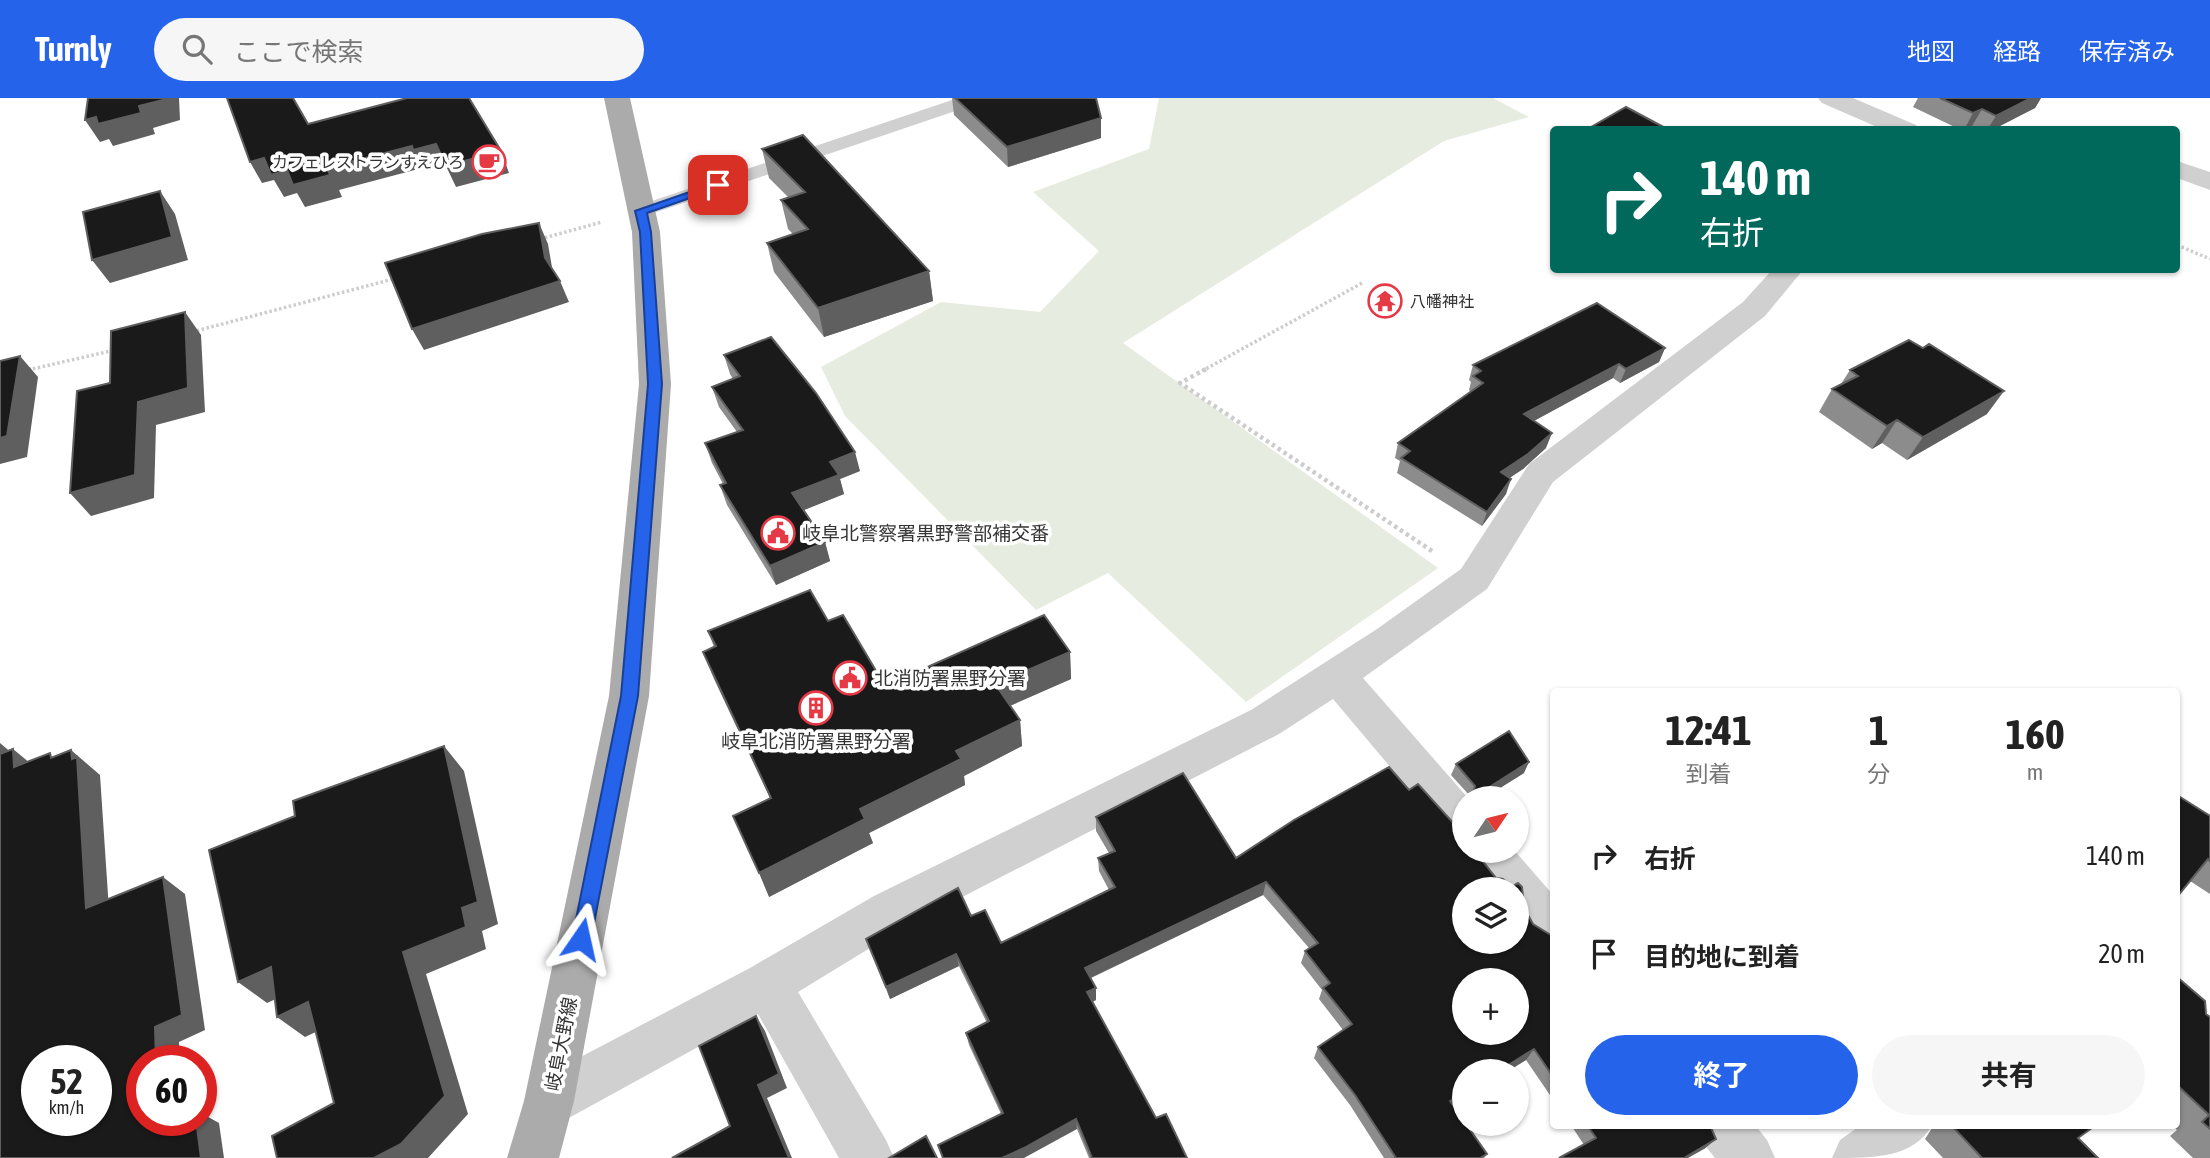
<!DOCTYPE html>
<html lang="ja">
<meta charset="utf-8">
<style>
body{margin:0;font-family:"Asap Condensed","Noto Sans JP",sans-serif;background:#f6f6f6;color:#222;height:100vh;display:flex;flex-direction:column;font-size:26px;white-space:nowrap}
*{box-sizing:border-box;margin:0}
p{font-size:23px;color:#767676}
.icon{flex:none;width:38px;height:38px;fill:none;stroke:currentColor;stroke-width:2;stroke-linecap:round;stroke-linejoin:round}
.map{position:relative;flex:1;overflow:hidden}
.drawer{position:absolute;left:1550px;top:590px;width:630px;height:441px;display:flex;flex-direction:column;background:#fff;border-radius:7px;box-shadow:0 2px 5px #0004}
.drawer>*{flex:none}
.guide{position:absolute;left:1550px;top:28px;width:630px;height:147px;border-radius:7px;box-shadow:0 2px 5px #0004;background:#00695c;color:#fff;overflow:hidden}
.needle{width:46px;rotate:55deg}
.buttons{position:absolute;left:1452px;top:688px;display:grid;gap:14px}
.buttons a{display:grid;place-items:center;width:77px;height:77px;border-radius:50%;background:#fff;box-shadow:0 2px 5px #0004;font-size:35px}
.speed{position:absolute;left:21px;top:947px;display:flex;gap:14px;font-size:35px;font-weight:700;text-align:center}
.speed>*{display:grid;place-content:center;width:91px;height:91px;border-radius:50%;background:#fff;box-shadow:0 2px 5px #0004;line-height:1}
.speed small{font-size:18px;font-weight:400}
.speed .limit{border:10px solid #d22;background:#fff;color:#111}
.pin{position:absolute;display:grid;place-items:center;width:60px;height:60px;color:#fff;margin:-30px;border-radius:14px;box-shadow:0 4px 10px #0006}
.me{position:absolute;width:77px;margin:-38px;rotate:11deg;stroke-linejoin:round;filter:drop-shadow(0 0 5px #0008)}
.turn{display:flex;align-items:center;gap:24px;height:147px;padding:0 35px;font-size:32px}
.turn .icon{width:91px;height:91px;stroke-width:2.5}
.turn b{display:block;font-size:49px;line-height:60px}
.eta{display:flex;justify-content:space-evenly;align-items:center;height:119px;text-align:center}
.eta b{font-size:42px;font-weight:700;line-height:49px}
.action{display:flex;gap:14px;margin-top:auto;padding:14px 35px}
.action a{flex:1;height:80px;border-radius:42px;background:#2563eb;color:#fff;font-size:28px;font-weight:700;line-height:80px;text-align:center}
.action a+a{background:#f6f6f6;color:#222}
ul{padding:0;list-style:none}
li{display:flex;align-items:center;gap:21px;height:98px;padding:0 35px}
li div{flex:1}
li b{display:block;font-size:26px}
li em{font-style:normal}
header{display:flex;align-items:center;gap:42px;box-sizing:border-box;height:98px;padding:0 35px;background:#2563eb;color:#fff}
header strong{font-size:33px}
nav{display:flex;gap:38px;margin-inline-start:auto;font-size:24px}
.search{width:490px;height:63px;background:#f6f6f6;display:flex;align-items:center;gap:18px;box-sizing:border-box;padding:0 24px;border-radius:38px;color:#767676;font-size:26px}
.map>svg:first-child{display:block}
.green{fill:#e6ecdf}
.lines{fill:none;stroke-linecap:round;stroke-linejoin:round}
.path-far1{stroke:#cdcdcd;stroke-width:3.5;stroke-dasharray:2.5 2.5;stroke-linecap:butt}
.path{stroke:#cdcdcd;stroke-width:4.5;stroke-dasharray:3.5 3.5;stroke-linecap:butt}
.service{fill:#d0d0d0;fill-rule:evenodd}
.minor{fill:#d0d0d0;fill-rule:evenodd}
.primary{fill:#ababab;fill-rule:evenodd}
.wall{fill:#8c8c8c}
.shaded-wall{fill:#5f5f5f}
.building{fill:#1a1a1a;stroke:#5f5f5f;stroke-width:2;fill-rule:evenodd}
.route{fill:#2563eb;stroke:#184099;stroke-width:2}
.labels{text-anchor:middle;stroke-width:7;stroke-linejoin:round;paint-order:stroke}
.far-poi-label{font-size:16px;fill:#333;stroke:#fff;text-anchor:end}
.poi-label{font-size:19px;fill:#333;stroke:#fff;text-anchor:start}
.street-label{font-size:19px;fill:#333;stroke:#fff}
</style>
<header>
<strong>Turnly</strong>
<div class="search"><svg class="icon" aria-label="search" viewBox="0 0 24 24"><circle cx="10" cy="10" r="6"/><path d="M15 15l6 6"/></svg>ここで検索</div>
<nav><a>地図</a><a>経路</a><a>保存済み</a></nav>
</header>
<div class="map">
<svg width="2210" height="1060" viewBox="0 0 2210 1060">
<rect width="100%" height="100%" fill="#fff"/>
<!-- green -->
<path class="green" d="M1159 0H1493L1529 19 1444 43 1123 245 1438 470 1246 604 1108 475 1036 512 845 318 821 269 941 204 1040 214 1099 153 1033 94 1149 51Z"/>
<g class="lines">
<!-- path-far1 -->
<path class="path-far1" d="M540 141 602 124
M2177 147 2210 161
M192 234 397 180
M28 272 115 252
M1202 273 1364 184"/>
<!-- path -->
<path class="path" d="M1206 271 1180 285 1435 455
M28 272 32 271"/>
<!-- service -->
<path class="service" d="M958 0H985L982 4 648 117H634L631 113 634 109Z"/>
<!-- minor -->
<path class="minor" d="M1818 0H1853L1916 27 1920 32H1884L1822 5Z
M2177 63 2210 74V92L2177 80Z
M1772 172H1803L1765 218 1553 384 1487 491 1363 580 1468 700H1465V746L1450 740 1333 601 1279 636 906 828 798 894 886 1042 894 1060H839L758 916 567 1021 549 1028 531 1021 524 1003 531 985 750 870 874 798 1251 612 1377 531 1461 471 1529 366 1743 204Z
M1465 750V752H1514L1554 798V853C1519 840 1517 825 1517 791H1491L1470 766 1464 752Z
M1696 1027H1755L1767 1042 1775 1060H1715L1703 1045Z
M1861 1027H1932C1914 1060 1874 1060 1832 1060L1840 1042Z"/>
<!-- primary -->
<path class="primary" d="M604 0H630L660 134 671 286 649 598 574 1003 559 1060H507L524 1003 609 598 639 286 632 134Z"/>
</g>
<!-- wall -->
<path class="wall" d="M952 0H1096L1101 20V40L1008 69 954 17Z
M1918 0H2041L2035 10 1992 32H1978L1972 28 1965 32H1961L1913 9Z
M762 51 929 173 933 203 824 239 774 174 767 145 793 136 788 131 781 102 788 99 769 80Z
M1665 250 1659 264 1620 285 1613 280 1534 323 1546 350 1523 371 1509 380 1506 396 1482 428 1397 375 1400 363 1395 360 1398 345 1471 294 1469 292 1471 284 1469 282 1473 267Z
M724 257 860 373 840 381 844 396 803 412 825 444 830 463 776 487 727 407 720 387 723 386 712 365 705 345 737 334 719 309 712 289 733 281 730 276Z
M1850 272 1987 316 1907 362 1882 345 1872 351 1819 314 1832 291 1841 286Z
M828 523 885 588 1070 554 1071 581 1010 608 1020 622 1022 648 964 678 965 687 869 735 873 745 769 799 770 700 714 581 703 554 714 549 708 533Z
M1456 666 1524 675 1484 700H1470V698L1451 677Z
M1409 692 1474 754 1524 810 1533 826 1554 839V1003L1526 962 1508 973H1465L1453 1007 1487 1056 1484 1060H1384L1350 1007 1314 960 1318 949 1343 932 1319 901 1322 892 1301 865 1305 853 1309 850 1263 797 1091 880 1096 890V902L1092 904 1156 1020 1187 1060H1089L1077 1031 1001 1016 969 947 966 935 987 925 959 868 890 901 866 841 971 818 1001 845 1109 792 1099 773 1098 760 1109 755 1096 733V719L1236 760Z
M2210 718V796L2190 783Z
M2177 879 2206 916 2210 919V1060H2193L2170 1038 2177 1032 2172 1027H2177Z
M1571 1027H1710L1716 1041 1704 1051 1584 1047Z
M1934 1027H2096L2078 1040 2098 1060H1943L1925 1041Z"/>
<!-- shaded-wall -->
<path class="shaded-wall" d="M167 0H179L180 22 153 30 155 36 113 48 109 41 100 44 85 22Z
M2031 0H2041L2035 10 1992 32H1987L1996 18Z
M1982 11 1972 28 1964 32 1973 15Z
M1101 20V40L1008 69 1007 49Z
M436 46 445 68 424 73 422 70 339 92 342 99 305 109 297 95 284 99 274 82 262 85 250 64 264 60 287 72 327 70 412 48Z
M501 53 509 75 456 89 446 68Z
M160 93 175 116 188 162 110 185 92 162Z
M539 125 548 146 554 181 545 160Z
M929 173 933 203 824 239 818 210Z
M560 183 569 204 424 252 412 231Z
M185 214 201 237 205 314 156 327 154 400 91 418 70 395 138 304Z
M1665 250 1659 264 1620 285 1626 271Z
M20 258 38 279 27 359 0 366V340Z
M1619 266 1613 280 1519 331 1524 316Z
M2004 293 1987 316 1907 362 1923 339Z
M1897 322 1882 345 1872 351 1887 328Z
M1552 335 1546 350 1523 371 1496 389 1501 374Z
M855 354 860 373 840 381 844 396 797 415 792 395 830 364Z
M1511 381 1506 396 1482 428 1487 414Z
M825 444 830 463 776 487 770 468Z
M1070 554 1071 581 998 613 995 586Z
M1020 622 1022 648 964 678 965 687 869 735 873 745 769 799 759 775 860 711 956 653Z
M0 645 13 656V651L36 670 38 688 0 662Z
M444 648 464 673 498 826 482 833 486 851 426 876 468 1016 428 1060H374L403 854 462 810Z
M71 652 100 677 110 827 86 810Z
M1529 664 1524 675 1484 700H1472Z
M163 779 185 796 205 932 179 944 180 962H156L155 929Z
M1266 784 1263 797 1086 882 1085 870Z
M956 856 959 868 890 901 886 889Z
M271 869 298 891 267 905 238 884Z
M1096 890V902L1088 906 1087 894Z
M308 904 335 925 305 939 277 919Z
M756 918 765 933 787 990 767 1000 792 1060H789L758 987Z
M1534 951 1526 962 1508 973H1499Z
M1465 994V1000L1443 1013 1450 1003Z
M201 1015 219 1025 224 1060H201L196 1022H201Z
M1076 1021 1077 1031 1024 1060H1002Z
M158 1022H182L158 1029Z
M1716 1041 1704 1051 1688 1060H1684Z"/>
<!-- building -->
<path class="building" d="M88 0H167V1L139 8 141 15 98 26 96 19 85 22Z
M227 0H293L308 26 407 0H469L501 53 446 68 436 46 413 52 412 48 327 70 330 77 293 87 287 72 271 77 264 60 250 64Z
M955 0H1096L1101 20 1007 49Z
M1940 0H2031L1996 18 1982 11 1973 15Z
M1626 9 1669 32H1586Z
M803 37 929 173 818 210 767 145 808 131 781 102 805 94 762 51Z
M160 93 172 139 92 162 83 114Z
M539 125 545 160 560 183 412 231 385 165 482 136Z
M1597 205 1665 250 1626 271 1619 266 1524 316 1552 335 1528 356 1501 374 1511 381 1487 414 1401 360 1410 353 1398 345 1483 285 1473 278 1481 273 1473 267Z
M185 214 188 290 138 304 135 377 70 395 77 293 110 285 111 233Z
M771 239 816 295 855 354 830 364 839 377 792 395 825 444 770 468 720 387 726 385 705 345 743 332 712 289 740 278 724 257Z
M1909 242 1923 250 1929 246 2004 293 1923 339 1897 322 1887 328 1832 291 1858 278 1850 272Z
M20 258 7 338 0 340V263Z
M810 492 828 523 843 517 885 588 1044 517 1070 554 995 586 1020 622 956 653 961 661 860 711 865 721 759 775 733 718 771 700 703 554 716 548 708 533Z
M1509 633 1529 664 1472 700 1475 688 1456 666Z
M444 648 478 804 462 810 466 829 403 854 445 998 401 1046 374 1060H277L272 1038 334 1005 308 904 277 919 271 869 238 884 209 752 295 718 293 703Z
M13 651 14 669 50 655 51 660 71 652 72 661 77 659 86 810 163 779 182 917 155 929 156 962H142V1022H158V1029L173 1022H196L201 1060H0V656ZM37 962H96V1022H37Z
M1389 669 1409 692 1418 686 1465 738V752H1474L1496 780 1503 781 1511 789 1518 785 1522 789 1524 810 1533 826 1554 839V980L1534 951 1499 973H1465V994L1450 1003 1465 1023V1026H1466L1487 1056 1480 1060H1396L1355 997 1318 949 1352 926 1323 890 1330 885 1305 853 1318 845 1266 784 1085 870 1096 890 1087 894 1156 1020 1166 1016 1187 1060H1092L1076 1021 1024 1050 1002 1060H943L938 1047 1003 1015 966 935 989 923 956 856 886 889 866 841 958 790 971 818 985 812 1001 845 1115 789 1098 760 1115 753 1096 719 1183 675 1236 760 1294 722ZM1465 791H1517V844H1465ZM1465 882H1517V934H1465Z
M2177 697 2210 718V763L2208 761 2177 799Z
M2177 879 2205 903 2206 916 2210 919V1031L2202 1024 2209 1017 2177 987Z
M756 918 779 976 758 987 789 1060H672L730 1028 699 948Z
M1587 1027H1710L1716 1041 1684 1060H1559L1596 1040Z
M1951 1027H2096L2078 1040 2098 1060H1982Z
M926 1038 937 1060H889Z"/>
<!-- route -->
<path class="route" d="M718 84 724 87 722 89 647 115 651 134 662 286 638 598 591 841 588 847 581 850 575 847 572 841 621 598 648 286 640 134 635 113Z"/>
<!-- icons -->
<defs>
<symbol id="cafe-ring" viewBox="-11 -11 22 22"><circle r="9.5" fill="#fff" stroke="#e63946" stroke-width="1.5"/><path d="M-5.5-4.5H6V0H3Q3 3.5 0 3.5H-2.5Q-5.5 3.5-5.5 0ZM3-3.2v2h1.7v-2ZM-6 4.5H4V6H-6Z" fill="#e63946"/></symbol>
<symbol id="temple-ring" viewBox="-11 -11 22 22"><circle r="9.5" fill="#fff" stroke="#e63946" stroke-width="1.5"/><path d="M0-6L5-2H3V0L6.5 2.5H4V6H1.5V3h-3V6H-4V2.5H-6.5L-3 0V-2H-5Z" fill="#e63946"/></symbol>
<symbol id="civic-ring" viewBox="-11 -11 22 22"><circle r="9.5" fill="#fff" stroke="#e63946" stroke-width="1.5"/><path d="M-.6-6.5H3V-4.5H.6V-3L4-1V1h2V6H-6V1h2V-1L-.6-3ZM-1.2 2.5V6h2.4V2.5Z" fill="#e63946"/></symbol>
<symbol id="building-ring" viewBox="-11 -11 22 22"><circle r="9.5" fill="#fff" stroke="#e63946" stroke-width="1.5"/><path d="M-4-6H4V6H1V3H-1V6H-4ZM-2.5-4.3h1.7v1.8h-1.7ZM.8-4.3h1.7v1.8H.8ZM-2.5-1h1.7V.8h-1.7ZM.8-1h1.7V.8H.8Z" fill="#e63946"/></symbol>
</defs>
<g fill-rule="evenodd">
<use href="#cafe-ring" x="470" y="45" width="38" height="38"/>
<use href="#temple-ring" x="1366" y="184" width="38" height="38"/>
<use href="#civic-ring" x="759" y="416" width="38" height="38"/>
<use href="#civic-ring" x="831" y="561" width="38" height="38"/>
<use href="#building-ring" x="797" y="591" width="38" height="38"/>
</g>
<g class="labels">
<!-- far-poi labels -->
<g class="far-poi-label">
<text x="464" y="70">カフェレストランすえひろ</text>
<text x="1410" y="209" text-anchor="start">八幡神社</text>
</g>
<!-- poi labels -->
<g class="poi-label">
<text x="802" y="442">岐阜北警察署黒野警部補交番</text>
<text x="874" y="587">北消防署黒野分署</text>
<text x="816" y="650" text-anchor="middle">岐阜北消防署黒野分署</text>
</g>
<!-- street labels -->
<g class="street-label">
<text transform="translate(561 946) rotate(-79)" y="7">岐阜大野線</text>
</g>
</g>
</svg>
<div class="buttons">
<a><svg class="needle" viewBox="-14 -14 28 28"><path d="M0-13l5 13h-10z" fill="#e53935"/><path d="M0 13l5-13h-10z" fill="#767676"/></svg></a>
<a><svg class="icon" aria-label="layers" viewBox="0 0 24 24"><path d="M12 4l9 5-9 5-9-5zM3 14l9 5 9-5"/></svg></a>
<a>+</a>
<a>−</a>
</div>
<div class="speed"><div>52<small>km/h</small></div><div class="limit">60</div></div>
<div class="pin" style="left:718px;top:87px;background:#d93025"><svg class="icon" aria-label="arrive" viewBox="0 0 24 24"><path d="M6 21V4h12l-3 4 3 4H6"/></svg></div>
<svg class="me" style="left:581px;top:841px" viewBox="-20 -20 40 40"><path d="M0-17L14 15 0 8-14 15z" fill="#2563eb" stroke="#fff" stroke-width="4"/></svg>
<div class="guide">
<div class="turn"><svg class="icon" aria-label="right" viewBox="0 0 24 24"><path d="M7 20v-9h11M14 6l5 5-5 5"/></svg><div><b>140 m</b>右折</div></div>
</div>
<section class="drawer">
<div class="eta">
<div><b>12:41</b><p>到着</p></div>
<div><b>1</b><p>分</p></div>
<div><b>160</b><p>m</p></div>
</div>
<ul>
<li><svg class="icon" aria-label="right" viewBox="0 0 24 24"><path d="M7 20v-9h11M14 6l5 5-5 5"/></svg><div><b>右折</b></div><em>140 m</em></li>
<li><svg class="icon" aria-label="arrive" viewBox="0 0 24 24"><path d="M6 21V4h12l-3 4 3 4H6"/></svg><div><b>目的地に到着</b></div><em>20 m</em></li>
</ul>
<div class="action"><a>終了</a><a>共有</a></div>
</section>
</div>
